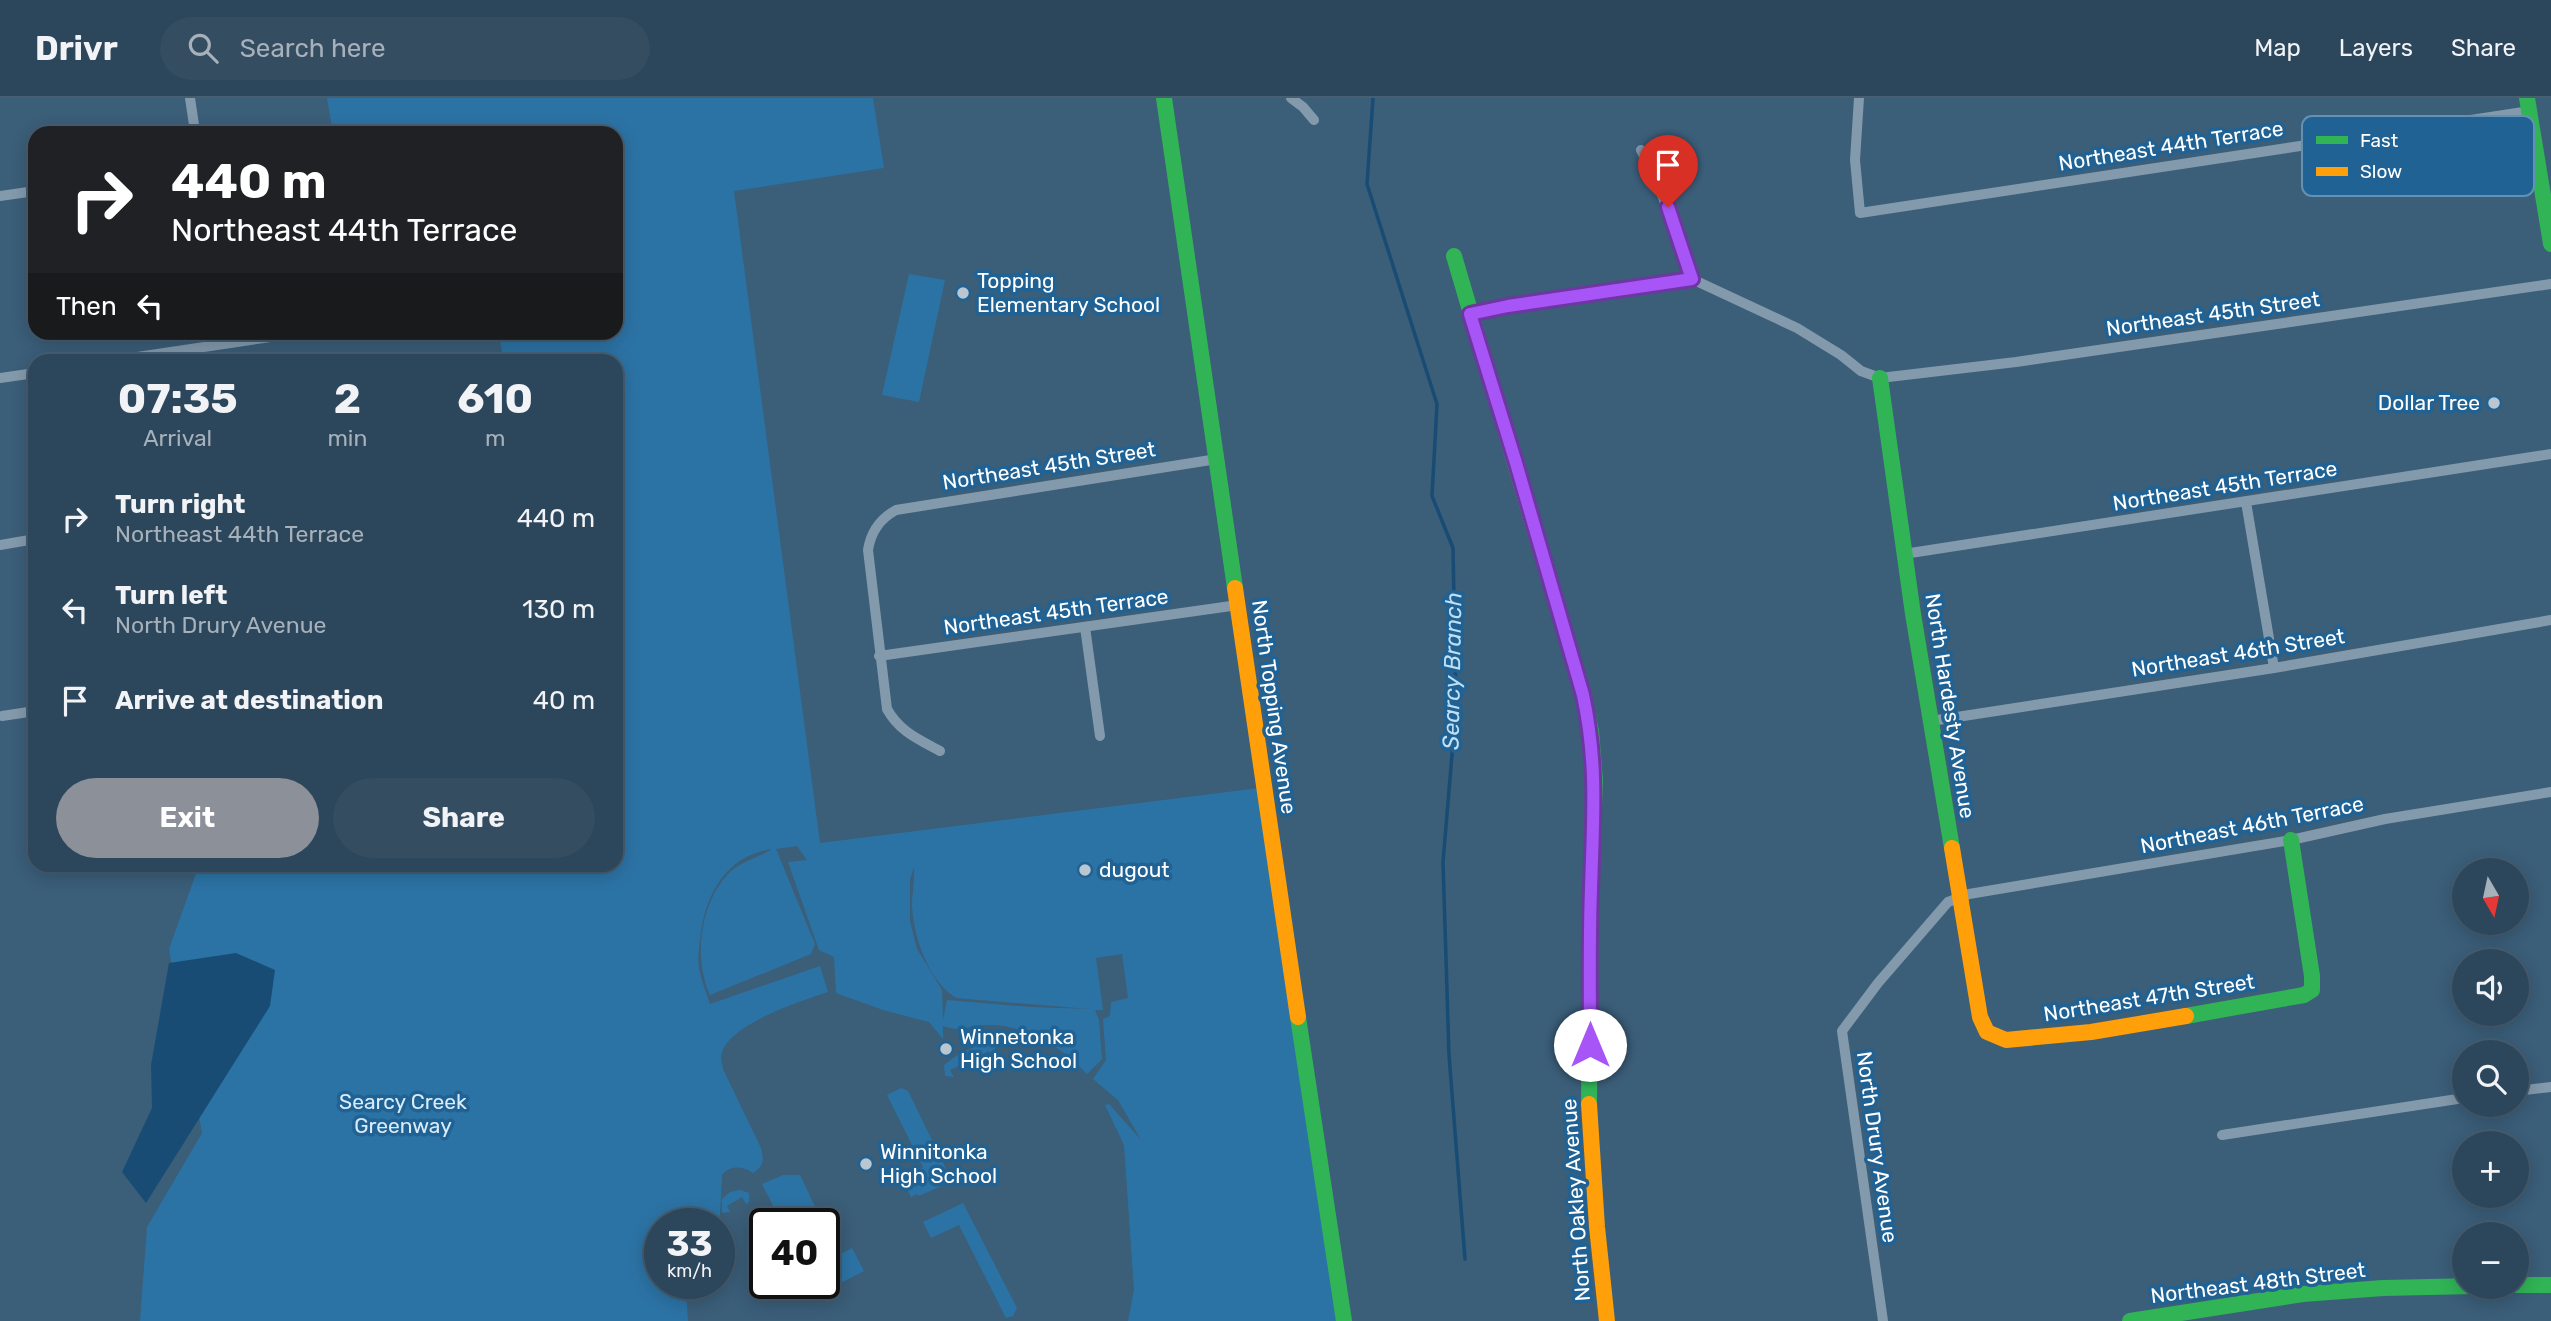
<!DOCTYPE html>
<meta charset="utf-8">
<style>
body{margin:0;font-family:Rubik,sans-serif;background:#344d61;color:#f1f3f6;height:100vh;display:flex;flex-direction:column;font-size:26px;white-space:nowrap}
*{box-sizing:border-box;margin:0}
p{font-size:23px;color:#a6b1bb}
.icon{flex:none;width:38px;height:38px;fill:none;stroke:currentColor;stroke-width:2;stroke-linecap:round;stroke-linejoin:round}
.map{position:relative;flex:1;overflow:hidden}
.drawer{position:absolute;left:28px;top:256px;width:595px;height:518px;display:flex;flex-direction:column;background:#2c465b;border-radius:21px;box-shadow:0 4px 18px #0003,0 0 0 2px #485e71}
.drawer>*{flex:none}
.guide{position:absolute;left:28px;top:28px;width:595px;height:214px;border-radius:21px;box-shadow:0 4px 18px #0003,0 0 0 2px #485e71;background:#202124;color:#fff;overflow:hidden}
.needle{width:46px;rotate:171deg}
.fabs{position:absolute;left:2452px;top:760px;display:grid;gap:14px}
.fabs a{display:grid;place-items:center;width:77px;height:77px;border-radius:50%;background:#2c465b;box-shadow:0 4px 18px #0003,0 0 0 2px #485e71;font-size:35px}
.speed{position:absolute;left:644px;top:1110px;display:flex;gap:14px;font-size:35px;font-weight:700;text-align:center}
.speed>*{display:grid;place-content:center;width:91px;height:91px;border-radius:50%;background:#2c465b;box-shadow:0 4px 18px #0003,0 0 0 2px #485e71;line-height:1}
.speed small{font-size:18px;font-weight:400}
.speed .limit{border:4px solid #111;border-radius:10px;background:#fff;color:#111}
.pin{position:absolute;display:grid;place-items:center;width:60px;height:60px;color:#fff;margin:-72px -30px;border-radius:50% 50% 50% 0;rotate:-45deg;box-shadow:0 0 7px #0007}
.pin .icon{rotate:45deg}
.me{position:absolute;width:77px;margin:-38px;rotate:0deg;stroke-linejoin:round;filter:drop-shadow(0 0 5px #0008)}
.turn{display:flex;align-items:center;gap:24px;height:147px;padding:0 28px;font-size:32px}
.turn .icon{width:91px;height:91px;stroke-width:2.5}
.turn b{display:block;font-size:49px;line-height:60px}
.then{display:flex;align-items:center;height:66px;padding:0 28px;background:#0003;gap:14px;font-size:26px}
.eta{display:flex;justify-content:space-evenly;align-items:center;height:119px;text-align:center}
.eta b{font-size:42px;font-weight:700;line-height:49px}
.primary-button{display:flex;gap:14px;margin-top:auto;padding:14px 28px}
.primary-button a{flex:1;height:80px;border-radius:42px;background:#8c9099;color:#fff;font-size:28px;font-weight:700;line-height:80px;text-align:center}
.primary-button a+a{background:#344d61;color:#f1f3f6}
ul{padding:0;list-style:none}
li{display:flex;align-items:center;gap:21px;height:91px;padding:0 28px}
li div{flex:1}
li b{display:block;font-size:26px}
li em{font-style:normal}
header{display:flex;align-items:center;gap:42px;box-sizing:border-box;height:98px;padding:0 35px;background:#2c465b;border-bottom:2px solid #485e71}
header strong{font-size:33px}
nav{display:flex;gap:38px;margin-inline-start:auto;font-size:24px}
.search{width:490px;height:63px;background:#344d61;display:flex;align-items:center;gap:18px;box-sizing:border-box;padding:0 24px;border-radius:38px;color:#a6b1bb;font-size:26px}
.map>svg:first-child{display:block}
.green{fill:#2c73a5;fill-rule:evenodd}
.water{fill:#194c74}
.lines{fill:none;stroke-linecap:round;stroke-linejoin:round}
.stream{stroke:#194c74;stroke-width:3.5}
.street{stroke:#839aac;stroke-width:10}
.fast{stroke:#30b455;stroke-width:16}
.slow{stroke:#ff9f0a;stroke-width:16}
.route-casing{stroke:#6d37a1;stroke-width:18}
.route{stroke:#a855f7;stroke-width:12}
.poi-dot{fill:#bac7d0;stroke:#206294;stroke-width:2.5}
.labels{text-anchor:middle;stroke-width:7;stroke-linejoin:round;paint-order:stroke}
.street-label{font-size:21px;fill:#fff;stroke:#206294}
.poi-label{font-size:21px;fill:#fff;stroke:#206294;text-anchor:start}
.park-label{font-size:21px;fill:#d9ecfa;stroke:#206294}
.water-label{font-size:23px;font-style:italic;fill:#bfdff5;stroke:#206294}
.key{fill:#206294;stroke:#6391b4;stroke-width:2}
.key-label{font-size:19px;fill:#fff}
</style>
<header>
<strong>Drivr</strong>
<div class="search"><svg class="icon" aria-label="search" viewBox="0 0 24 24"><circle cx="10" cy="10" r="6"/><path d="M15 15l6 6"/></svg>Search here</div>
<nav><a>Map</a><a>Layers</a><a>Share</a></nav>
</header>
<div class="map">
<svg width="2551" height="1223" viewBox="0 0 2551 1223">
<rect width="100%" height="100%" fill="#3b5e79"/>
<!-- green -->
<path class="green" d="M327 0H873L884 70 734 93 820 745 1259 690 1339 1223H1128L1134 1192 1124 1047 1105 1007 1109 1006 1141 1042 1118 1002 1093 981 1106 962 1103 921 1110 918 1111 904 1128 900 1122 856 1096 860 1103 912H1095L1099 922 1102 961 1087 976C1060 948 1026 926 986 927 966 927 963 935 943 928V941L929 924 883 912 836 895 834 859 819 852 788 764 807 762 797 748 776 751 815 846 811 856 710 897C693 860 700 804 730 774 742 763 760 759 772 751 725 757 704 799 700 842 699 851 697 861 699 870 701 882 706 894 710 906L820 868 828 894C804 902 720 928 721 961 721 964 723 968 723 971L761 1050C764 1062 764 1068 753 1075 743 1068 730 1067 722 1077L719 1135V1125H660V1185H694L686 1191 688 1223H140L147 1129 202 1035 169 851 199 767 616 766V262H503L499 235 616 234V35H333ZM914 769C915 782 912 795 912 808 914 840 928 882 956 900L1089 911 1031 909 947 902 943 922 942 892 917 851 910 823V781Z
M909 176 945 182 919 304 882 297Z
M989 945 995 948V958L992 960 989 953 950 972 954 979 945 978 944 967C958 956 971 948 989 945Z
M901 990 908 993 952 1083 919 1098 917 1096 911 1099 901 1079 906 1077 909 1082 915 1084 920 1081 919 1072 923 1069 887 997Z
M783 1077H800L823 1125H782L762 1086Z
M740 1092 749 1095V1104L746 1106 742 1099 727 1108 730 1114 722 1115V1101L730 1094Z
M963 1105 1017 1210 1013 1218 1006 1220 959 1127 931 1140 923 1124Z
M852 1150 864 1173 819 1196 813 1185H824V1165Z"/>
<!-- water -->
<path class="water" d="M236 855 275 872 270 908 146 1105 122 1074 152 1010 151 967 169 865Z"/>
<g class="lines">
<!-- stream -->
<path class="stream" d="M1373 0 1367 86 1437 306 1432 398 1453 450 1456 609 1443 764 1449 957 1465 1161"/>
<!-- street -->
<path class="street" d="M190 0 194 27 192 35
M1291 0 1303 9 1314 22
M1859 0 1855 62 1860 115 2530 13
M1641 52 1660 91 1692 181 1797 230 1841 257 1861 273 1880 280 2016 264 2551 186
M0 98 35 93
M1470 216 1508 208 1692 181
M117 262 304 234
M0 280 35 275
M2246 404 2274 570
M0 447 35 441
M1904 456 2551 356
M1085 529 1100 638
M879 558 1238 507
M2 618 35 613
M1931 623 2274 570 2551 522
M940 653C918 641 899 633 887 611L868 452C871 433 880 421 896 412L1217 361
M2516 993 2551 989
M2222 1037 2464 1000
M1883 1223 1842 933 1878 885 1948 804 1969 796 2291 742 2385 721 2551 694"/>
<!-- fast -->
<path class="fast" d="M1164 0 1235 490
M2527 0 2551 146
M1454 158 1583 597 1591 633 1595 683 1591 794 1589 1006
M1880 280 1913 516 1952 750
M2186 918 2304 897 2312 892V878L2291 742
M1298 919 1344 1223
M2516 1187H2551
M2130 1223 2303 1196 2383 1190 2475 1188"/>
<!-- slow -->
<path class="slow" d="M1235 490 1298 919
M1952 750 1980 919 1987 934 2006 942 2091 934 2186 918
M1589 1006 1597 1129 1607 1223"/>
</g>
<g class="lines">
<defs>
<path id="route" d="M1590 947C1590 895 1589 843 1591 791 1593 721 1598 667 1583 597L1516 365 1470 216 1508 208 1692 181 1668 109"/>
</defs>
<!-- route casing -->
<use href="#route" class="route-casing"/>
<!-- route -->
<use href="#route" class="route"/>
</g>
<!-- markers -->
<g class="poi-dot">
<circle cx="963" cy="195" r="7"/>
<circle cx="2494" cy="305" r="7"/>
<circle cx="1085" cy="772" r="7"/>
<circle cx="946" cy="951" r="7"/>
<circle cx="866" cy="1066" r="7"/>
</g>
<g class="labels">
<!-- street labels -->
<g class="street-label">
<text transform="translate(2171 48) rotate(-9)" y="7">Northeast 44th Terrace</text>
<text transform="translate(2213 216) rotate(-8)" y="7">Northeast 45th Street</text>
<text transform="translate(1049 368) rotate(-9)" y="7">Northeast 45th Street</text>
<text transform="translate(2225 388) rotate(-9)" y="7">Northeast 45th Terrace</text>
<text transform="translate(1056 514) rotate(-8)" y="7">Northeast 45th Terrace</text>
<text transform="translate(2238 555) rotate(-9)" y="7">Northeast 46th Street</text>
<text transform="translate(1950 608) rotate(81)" y="7">North Hardesty Avenue</text>
<text transform="translate(1274 609) rotate(82)" y="7">North Topping Avenue</text>
<text transform="translate(2252 727) rotate(-11)" y="7">Northeast 46th Terrace</text>
<text transform="translate(2149 900) rotate(-9)" y="7">Northeast 47th Street</text>
<text transform="translate(1877 1049) rotate(82)" y="7">North Drury Avenue</text>
<text transform="translate(1576 1102) rotate(-94)" y="7">North Oakley Avenue</text>
<text transform="translate(2258 1185) rotate(-7)" y="7">Northeast 48th Street</text>
</g>
<!-- poi labels -->
<g class="poi-label">
<text x="977" y="190">Topping<tspan x="977" dy="24">Elementary School</tspan></text>
<text x="2480" y="312" text-anchor="end">Dollar Tree</text>
<text x="1099" y="779">dugout</text>
<text x="960" y="946">Winnetonka<tspan x="960" dy="24">High School</tspan></text>
<text x="880" y="1061">Winnitonka<tspan x="880" dy="24">High School</tspan></text>
</g>
<!-- park labels -->
<g class="park-label">
<text x="403" y="1011">Searcy Creek<tspan x="403" dy="24">Greenway</tspan></text>
</g>
<!-- water labels -->
<g class="water-label">
<text transform="translate(1452 573) rotate(-89)" y="8">Searcy Branch</text>
</g>
</g>
<!-- legend -->
<rect x="2302" y="18" width="232" height="80" rx="10" class="key"/>
<rect x="2316" y="38" width="32" height="8" fill="#30b455"/>
<rect x="2316" y="69" width="32" height="9" fill="#ff9f0a"/>
<g class="key-label">
<text x="2360" y="49">Fast</text>
<text x="2360" y="80">Slow</text>
</g>
</svg>
<div class="fabs">
<a><svg class="needle" viewBox="-14 -14 28 28"><path d="M0-13l5 13h-10z" fill="#e53935"/><path d="M0 13l5-13h-10z" fill="#a6b1bb"/></svg></a>
<a><svg class="icon" aria-label="sound" viewBox="0 0 24 24"><path d="M4 9h4l5-4v14l-5-4H4zM17 9q2 3 0 6"/></svg></a>
<a><svg class="icon" aria-label="search" viewBox="0 0 24 24"><circle cx="10" cy="10" r="6"/><path d="M15 15l6 6"/></svg></a>
<a>+</a>
<a>−</a>
</div>
<div class="speed"><div>33<small>km/h</small></div><div class="limit">40</div></div>
<div class="pin" style="left:1668px;top:109px;background:#d93025"><svg class="icon" aria-label="arrive" viewBox="0 0 24 24"><path d="M6 21V4h12l-3 4 3 4H6"/></svg></div>
<svg class="me" style="left:1590px;top:947px" viewBox="-20 -20 40 40"><circle r="19" fill="#fff"/><path d="M0-13L10 11 0 6-10 11z" fill="#a855f7"/></svg>
<div class="guide">
<div class="turn"><svg class="icon" aria-label="right" viewBox="0 0 24 24"><path d="M7 20v-9h11M14 6l5 5-5 5"/></svg><div><b>440 m</b>Northeast 44th Terrace</div></div>
<div class="then">Then<svg class="icon" aria-label="left" viewBox="0 0 24 24"><path d="M17 20v-9H6M10 6l-5 5 5 5"/></svg></div>
</div>
<section class="drawer">
<div class="eta">
<div><b>07:35</b><p>Arrival</p></div>
<div><b>2</b><p>min</p></div>
<div><b>610</b><p>m</p></div>
</div>
<ul>
<li><svg class="icon" aria-label="right" viewBox="0 0 24 24"><path d="M7 20v-9h11M14 6l5 5-5 5"/></svg><div><b>Turn right</b><p>Northeast 44th Terrace</p></div><em>440 m</em></li>
<li><svg class="icon" aria-label="left" viewBox="0 0 24 24"><path d="M17 20v-9H6M10 6l-5 5 5 5"/></svg><div><b>Turn left</b><p>North Drury Avenue</p></div><em>130 m</em></li>
<li><svg class="icon" aria-label="arrive" viewBox="0 0 24 24"><path d="M6 21V4h12l-3 4 3 4H6"/></svg><div><b>Arrive at destination</b></div><em>40 m</em></li>
</ul>
<div class="primary-button"><a>Exit</a><a>Share</a></div>
</section>
</div>
